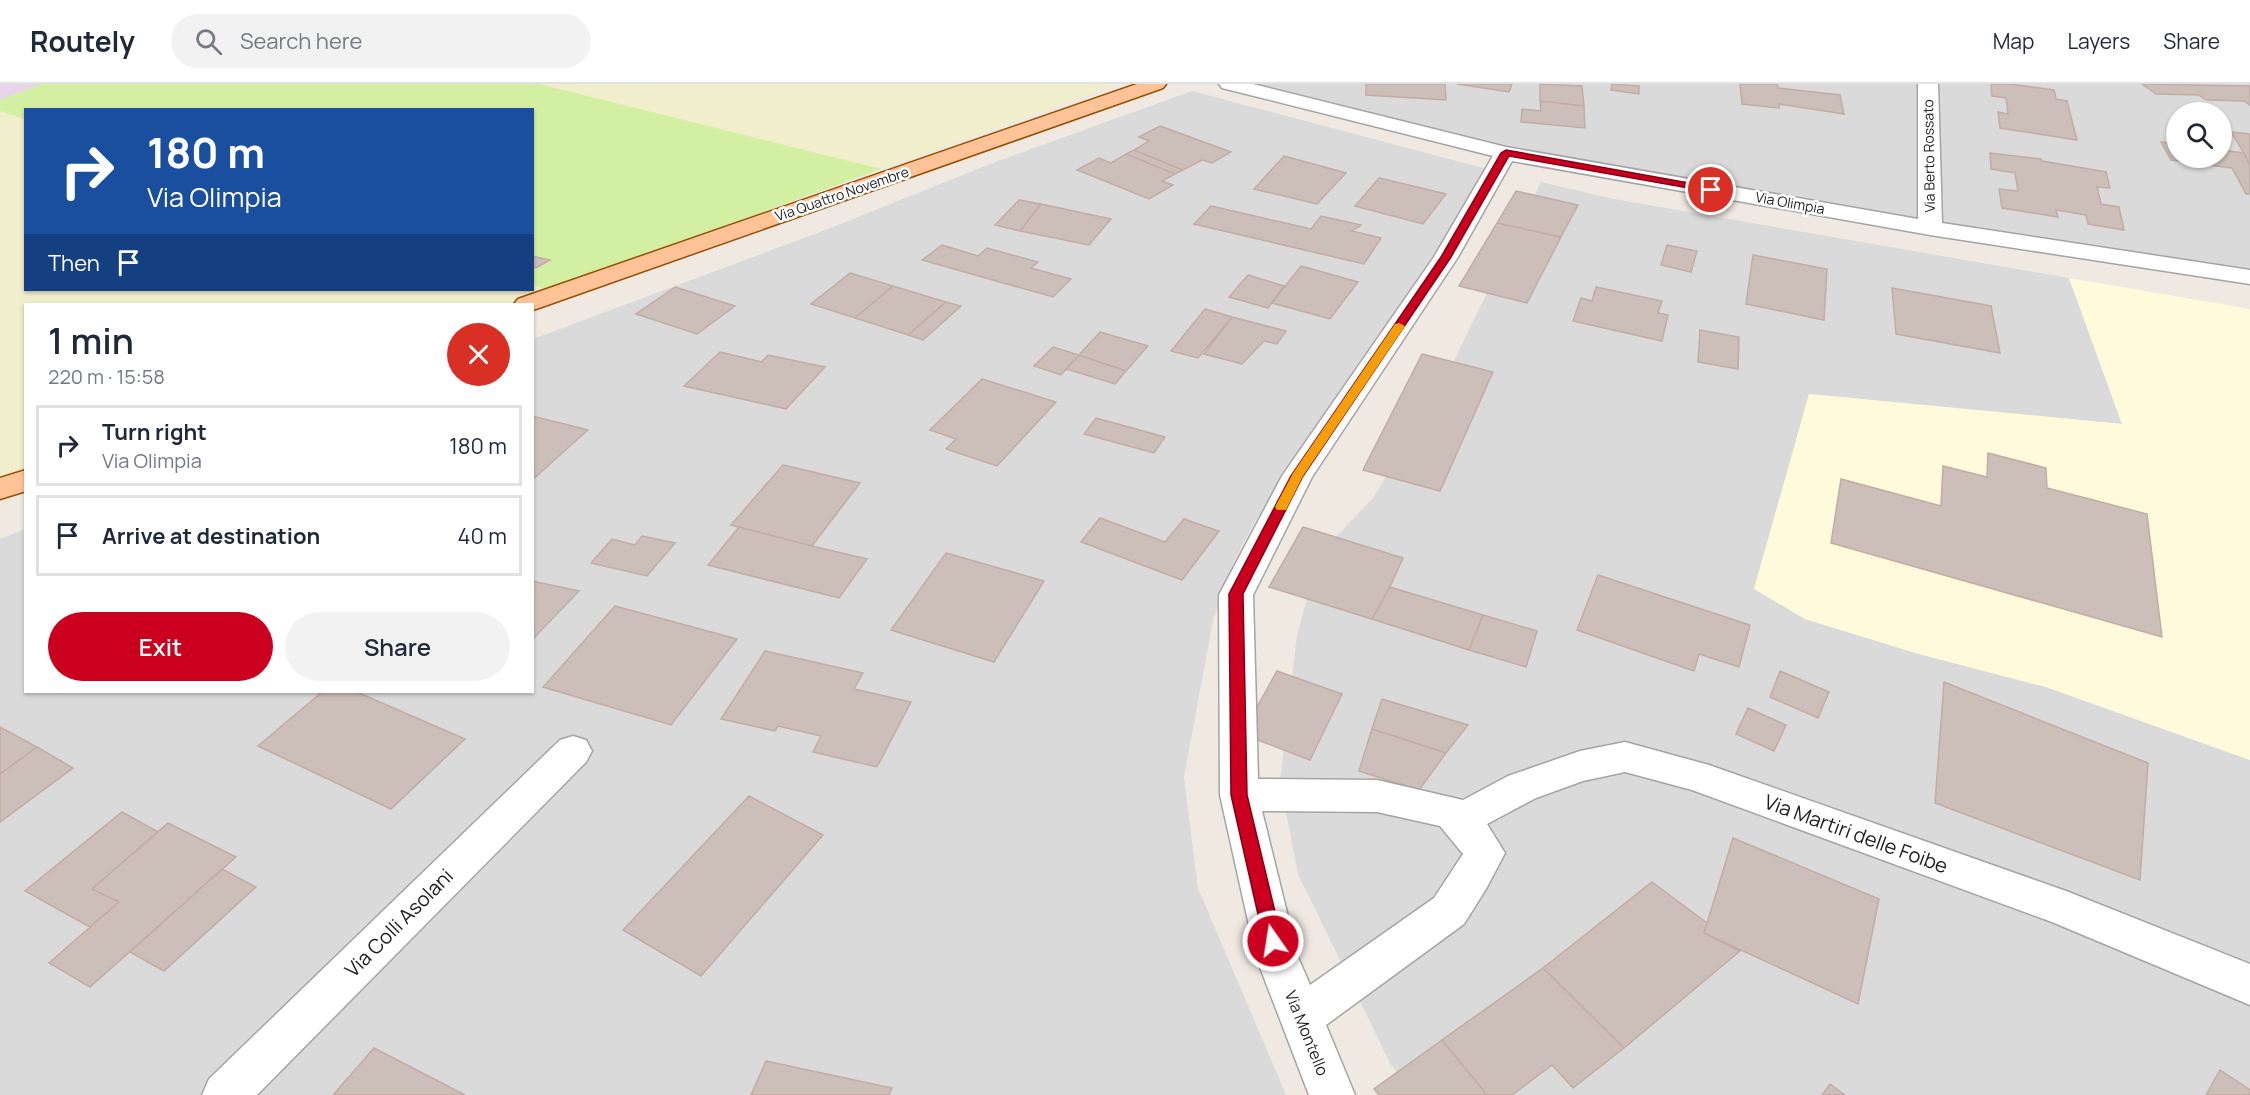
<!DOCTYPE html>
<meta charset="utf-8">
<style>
body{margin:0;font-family:Manrope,sans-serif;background:#f2f2f3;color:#1f2937;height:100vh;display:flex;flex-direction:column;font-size:22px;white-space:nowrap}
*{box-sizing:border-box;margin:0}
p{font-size:20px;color:#747a83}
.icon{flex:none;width:33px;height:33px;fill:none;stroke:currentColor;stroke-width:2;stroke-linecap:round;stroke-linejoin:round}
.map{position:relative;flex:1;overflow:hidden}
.panel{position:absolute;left:24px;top:219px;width:510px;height:390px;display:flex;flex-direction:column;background:#fff;border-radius:0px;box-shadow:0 2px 4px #0004}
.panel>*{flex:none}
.banner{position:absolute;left:24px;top:24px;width:510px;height:183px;border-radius:0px;box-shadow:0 2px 4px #0004;background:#1a4fa0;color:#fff;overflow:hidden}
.tools{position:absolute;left:2166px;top:18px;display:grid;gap:12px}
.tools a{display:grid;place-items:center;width:66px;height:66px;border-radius:50%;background:#fff;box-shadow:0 2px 4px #0004;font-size:30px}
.pin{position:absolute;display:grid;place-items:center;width:51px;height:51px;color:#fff;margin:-26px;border:3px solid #fff;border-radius:50%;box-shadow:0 2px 6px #0007}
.me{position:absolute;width:66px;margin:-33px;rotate:347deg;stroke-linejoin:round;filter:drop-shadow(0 0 4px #0008)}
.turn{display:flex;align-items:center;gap:21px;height:126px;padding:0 24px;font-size:27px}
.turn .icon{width:78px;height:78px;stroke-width:2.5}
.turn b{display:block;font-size:42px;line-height:51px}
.then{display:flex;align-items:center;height:57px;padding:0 24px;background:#0003;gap:12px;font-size:22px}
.round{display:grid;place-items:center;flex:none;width:63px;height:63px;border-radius:32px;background:#f2f2f3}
.overview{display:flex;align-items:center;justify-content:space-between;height:102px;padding:0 24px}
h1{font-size:36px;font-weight:600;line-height:45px}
.button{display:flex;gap:12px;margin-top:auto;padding:12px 24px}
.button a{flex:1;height:69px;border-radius:36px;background:#ca001e;color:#fff;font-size:24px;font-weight:600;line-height:69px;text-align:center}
.button a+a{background:#f2f2f3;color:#1f2937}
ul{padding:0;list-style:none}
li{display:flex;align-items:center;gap:18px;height:81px;margin:0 12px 9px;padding:0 12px;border:3px solid #e0e1e3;border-radius:0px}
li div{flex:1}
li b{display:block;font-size:22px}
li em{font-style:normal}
header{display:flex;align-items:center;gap:36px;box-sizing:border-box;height:84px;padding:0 30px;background:#fff;border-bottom:2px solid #e0e1e3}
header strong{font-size:28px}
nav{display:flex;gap:33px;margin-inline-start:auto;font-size:21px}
.search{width:420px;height:54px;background:#f2f2f3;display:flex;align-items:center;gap:15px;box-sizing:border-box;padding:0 21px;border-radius:33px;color:#747a83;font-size:22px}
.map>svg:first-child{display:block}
.residential{fill:#dbdada;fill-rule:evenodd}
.industrial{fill:#e9d3e9}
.education{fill:#fffadb}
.farmland{fill:#f1eecb}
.grass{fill:#d3f0a2}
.building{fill:#ccbeb8;stroke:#c3aca3;stroke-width:1.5}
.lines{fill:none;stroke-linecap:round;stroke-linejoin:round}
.minor-casing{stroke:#a4a4a4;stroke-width:3}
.major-casing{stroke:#964f00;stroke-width:3}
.minor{fill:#fff;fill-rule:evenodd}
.major{fill:#ffc397;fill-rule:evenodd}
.route{fill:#ca001e;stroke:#830014;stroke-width:1.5}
.slow{fill:#f59e0b}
.labels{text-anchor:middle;stroke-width:5;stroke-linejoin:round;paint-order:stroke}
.far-street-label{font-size:14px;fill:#1d1d1d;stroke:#fff}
.street-label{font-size:16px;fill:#1d1d1d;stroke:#fff}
.near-street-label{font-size:20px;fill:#1d1d1d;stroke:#fff}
</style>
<header>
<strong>Routely</strong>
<div class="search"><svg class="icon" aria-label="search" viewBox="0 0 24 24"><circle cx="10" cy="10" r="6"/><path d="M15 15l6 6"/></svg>Search here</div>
<nav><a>Map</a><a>Layers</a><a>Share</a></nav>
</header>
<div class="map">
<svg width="2250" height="1011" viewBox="0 0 2250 1011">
<rect width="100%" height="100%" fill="#f0e9e2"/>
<!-- residential -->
<path class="residential" d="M1256 0H2250V196L1528 69ZM2176 28H2222V74H2176Z
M1192 7 1487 85 1306 387 1257 434 1235 475 1213 536 1184 693 1198 804 1286 1011H0V455L25 445 26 608H532L533 255 828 145 990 80Z
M1541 98 1614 115 2069 194 2122 340 1809 310 1754 505 1805 535 1919 570 2046 603 2250 676V1011H1414L1390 979 1298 790 1280 697 1297 551 1313 494 1330 459 1373 414 1444 297Z"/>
<!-- industrial -->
<path class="industrial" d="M0 0H42L0 16Z"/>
<!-- education -->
<path class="education" d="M2069 194 2250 225V676L2046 603 1919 570 1805 535 1754 505 1809 310 2122 340Z"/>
<!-- farmland -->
<path class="farmland" d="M539 0H1119L881 85Z
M0 27 25 35 26 206H532L533 201 549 206 509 220H26L25 393 0 403Z"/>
<!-- grass -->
<path class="grass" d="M42 0H539L881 85 549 206 533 201 532 26H26L25 35 0 27V16Z"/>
<!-- building -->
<path class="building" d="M1366 0H1445L1446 16 1366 11Z
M1457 0H1512L1509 8Z
M1540 0 1582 2 1584 22 1540 17Z
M1612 0 1639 2V10L1611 6Z
M1740 0H1777L1778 4 1840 11 1844 30 1779 20V24L1742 20Z
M1991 0H2010L2054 6 2056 15 2067 17 2077 56 2000 44 1998 28 2008 30 2006 14 1992 12Z
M2142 0 2250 2V21L2244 17 2206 16 2199 11 2156 10Z
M1540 17 1584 22 1585 44 1521 38 1522 25 1541 27Z
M1160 42 1231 68 1212 79 1202 76 1183 86 1134 66 1149 57 1139 53Z
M2231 48 2250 50V81L2244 69Z
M2161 58 2176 60V74H2222V66L2244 69 2250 81V110H2246L2232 84 2171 76Z
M1134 66 1183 86 1175 90 1126 70Z
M1990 69 2041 75 2042 77 2106 88 2110 104 2097 103 2101 120 2119 123 2124 146 2088 140 2086 131 2056 126 2058 133 2002 124 1999 105 2018 107 2015 89 1991 85Z
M1126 70 1175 90 1162 97 1173 101 1149 115 1077 86 1099 74 1111 79Z
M1284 72 1346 89 1317 120 1254 105Z
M1379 94 1446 110 1423 140 1355 122Z
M1516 107 1578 121 1561 153 1497 139Z
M1019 116 1041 120 1020 147 995 141Z
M1041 120 1111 135 1089 161 1020 147Z
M1211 122 1311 145 1321 132 1361 141 1352 147 1381 154 1364 180 1194 140Z
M1497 139 1561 153 1527 219 1459 202Z
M942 161 978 172 987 164 1038 178 1031 184 1071 195 1053 213 922 176Z
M1667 161 1697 167 1691 188 1661 181Z
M1753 171 1827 185 1824 236 1746 220Z
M532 172 550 176 536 184 532 183Z
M1301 182 1358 198 1330 235 1272 219Z
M850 189 893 202 855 234 811 220Z
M1248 191 1284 202 1268 224 1229 213Z
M893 202 946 218 908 251 855 234Z
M675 203 735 222 697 250 636 230Z
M1596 203 1662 217 1658 229 1668 231 1662 257 1573 237 1581 214 1592 217Z
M1892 204 1991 222 2000 269 1896 250Z
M946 218 961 222 923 256 908 251Z
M1205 225 1232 233 1198 274 1171 267Z
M1232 233 1286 247 1277 260 1264 257 1242 280 1204 270Z
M1700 246 1739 253 1738 285 1698 278Z
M1100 248 1148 262 1126 287 1079 271Z
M1053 263 1079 271 1061 291 1034 282Z
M720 268 762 278 768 271 825 283 786 325 684 302Z
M1422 270 1493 288 1440 407 1363 386Z
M1079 271 1126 287 1115 300 1066 285Z
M982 295 1056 318 997 382 946 365 956 355 930 346Z
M532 332 588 346 532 396Z
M1096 334 1165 353 1154 369 1084 350Z
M1988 369 2046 384 2047 404 2147 430 2162 553 1831 459 1841 395 1941 422 1943 382 1987 393Z
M783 381 860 399 812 462 731 441Z
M1100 434 1165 458 1184 435 1219 447 1182 496 1081 458Z
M739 443 812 462 867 475 839 514 708 481Z
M1303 443 1403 474 1390 503 1372 535 1269 503Z
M642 452 675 459 647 492 591 479 612 455 635 461Z
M946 469 1044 497 994 578 891 546Z
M1598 491 1750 541 1739 583 1699 570 1694 587 1577 546Z
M532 497 579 507 532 556Z
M1390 503 1483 531 1469 566 1372 535Z
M615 522 737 555 671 641 543 603Z
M1483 531 1537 547 1526 583 1469 566Z
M765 567 863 589 854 605 911 618 877 683 813 668 821 652 778 642 775 647 721 635Z
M1277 587 1342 610 1310 676 1242 650Z
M1780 587 1829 608 1818 634 1770 613Z
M1944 598 2148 679 2140 796 1935 719Z
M322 608H357L465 655 391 725 258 662Z
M1382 615 1468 641 1446 669 1372 645Z
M1748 624 1786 641 1774 667 1736 650Z
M0 643 37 663 0 690Z
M1372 645 1446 669 1419 706 1359 687Z
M37 663 73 684 0 738V690Z
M749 712 823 751 701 892 623 846Z
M122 728 158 748 92 805 119 818 90 843 25 807Z
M168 739 236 773 90 903 49 879 119 818 92 805Z
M1733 754 1879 815 1858 920 1704 849Z
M222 785 256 803 164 887 130 868Z
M1652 798 1707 839 1704 849 1740 867 1624 964 1543 884Z
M1543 884 1624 964 1573 1004 1552 981 1512 1011H1487L1442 956Z
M1442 956 1487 1011H1379L1374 1005Z
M374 964 465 1011H333Z
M766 977 892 1004 889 1011H751Z
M2220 986 2250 1006V1011H2206Z
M1830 1000 1845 1011H1822Z"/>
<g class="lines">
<defs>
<path id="minor" d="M1219 0H1253L1506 63 1918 135V0H1938L1942 139 2250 186V200L1930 151 1512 77 1458 173 1312 393 1253 511 1258 695 1377 696 1463 716 1508 692 1580 667 1625 658 1709 681 2066 807 2250 880V921L2052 838 1692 706 1625 688 1583 697 1536 714 1487 740 1505 769 1486 805 1464 840 1326 941 1355 1011H1309L1256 873 1220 711 1219 511 1282 392 1434 173 1493 72 1222 4ZM1262 727 1377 728 1440 742 1463 770 1434 814 1310 901 1298 873Z
M573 652 586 656 592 667 586 678 257 1011H202L209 995 560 656Z"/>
<path id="major" d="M1137 0H1166L1163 4 536 225 532 226V220H514L518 215Z
M26 386V407L0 415V394Z"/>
</defs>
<!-- minor casing -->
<use href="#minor" class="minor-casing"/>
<!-- major casing -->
<use href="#major" class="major-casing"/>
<!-- minor -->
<use href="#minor" class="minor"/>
<!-- major -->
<use href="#major" class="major"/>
</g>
<!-- route -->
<path class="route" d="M1506 66 1711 103 1716 106 1711 108 1509 72 1451 173 1303 392 1243 510 1247 711 1282 857 1279 863 1273 865 1267 863 1264 857 1231 711 1229 510 1291 392 1441 173 1501 69Z"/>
<!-- slow -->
<path class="slow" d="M1399 239 1405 242 1303 392 1286 426H1277L1275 423 1293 389 1395 240Z"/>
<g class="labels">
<!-- far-street labels -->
<g class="far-street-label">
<text transform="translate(1929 72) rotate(-91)" y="5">Via Berto Rossato</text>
<text transform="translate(842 110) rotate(-19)" y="5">Via Quattro Novembre</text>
<text transform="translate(1790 119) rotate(10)" y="5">Via Olimpia</text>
</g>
<!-- street labels -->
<g class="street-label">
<text transform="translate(1307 949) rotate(68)" y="6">Via Montello</text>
</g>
<!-- near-street labels -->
<g class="near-street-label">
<text transform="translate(1856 750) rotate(20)" y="7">Via Martiri delle Foibe</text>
<text transform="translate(399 839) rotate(-45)" y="7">Via Colli Asolani</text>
</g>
</g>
</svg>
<div class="tools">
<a><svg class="icon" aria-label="search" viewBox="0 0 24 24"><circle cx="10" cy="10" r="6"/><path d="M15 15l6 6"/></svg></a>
</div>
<div class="pin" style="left:1711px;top:106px;background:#d93025"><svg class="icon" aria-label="arrive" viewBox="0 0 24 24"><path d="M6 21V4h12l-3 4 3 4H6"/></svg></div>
<svg class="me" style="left:1273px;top:857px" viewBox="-20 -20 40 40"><circle r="17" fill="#ca001e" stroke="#fff" stroke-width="3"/><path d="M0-11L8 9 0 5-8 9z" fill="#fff"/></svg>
<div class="banner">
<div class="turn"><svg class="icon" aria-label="right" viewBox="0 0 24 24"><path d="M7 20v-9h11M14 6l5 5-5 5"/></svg><div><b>180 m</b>Via Olimpia</div></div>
<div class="then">Then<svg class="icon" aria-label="arrive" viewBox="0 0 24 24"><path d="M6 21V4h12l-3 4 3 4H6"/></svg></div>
</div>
<section class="panel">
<div class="overview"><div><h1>1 min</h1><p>220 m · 15:58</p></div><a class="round" style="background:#d93025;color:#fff"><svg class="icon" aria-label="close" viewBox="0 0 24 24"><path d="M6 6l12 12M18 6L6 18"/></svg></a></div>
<ul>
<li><svg class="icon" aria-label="right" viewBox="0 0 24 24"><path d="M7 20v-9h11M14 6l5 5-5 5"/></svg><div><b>Turn right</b><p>Via Olimpia</p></div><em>180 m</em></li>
<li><svg class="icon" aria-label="arrive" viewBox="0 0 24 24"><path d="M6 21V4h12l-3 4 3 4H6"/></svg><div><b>Arrive at destination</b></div><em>40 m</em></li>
</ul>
<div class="button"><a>Exit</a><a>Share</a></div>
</section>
</div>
